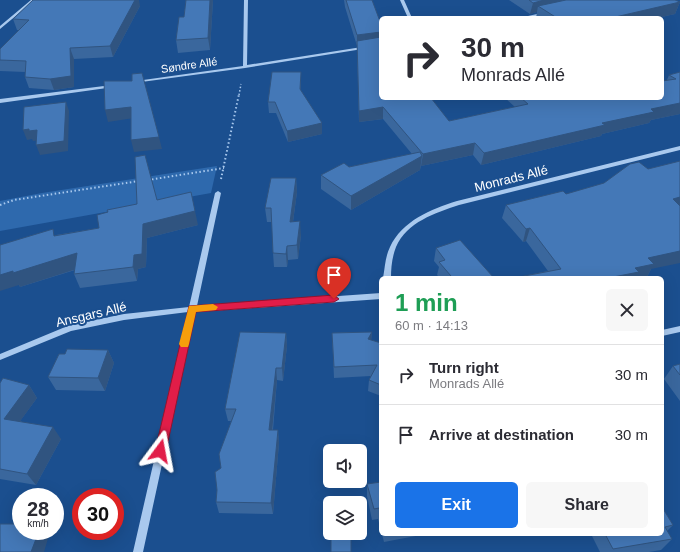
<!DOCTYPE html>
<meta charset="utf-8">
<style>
body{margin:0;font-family:Arial,sans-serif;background:#f7f7f7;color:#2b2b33;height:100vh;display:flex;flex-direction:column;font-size:15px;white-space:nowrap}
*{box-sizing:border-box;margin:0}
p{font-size:13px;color:#7c7c81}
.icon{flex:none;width:22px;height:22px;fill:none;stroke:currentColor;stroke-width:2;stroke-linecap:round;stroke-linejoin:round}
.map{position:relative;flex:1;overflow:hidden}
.side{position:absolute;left:379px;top:276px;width:285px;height:260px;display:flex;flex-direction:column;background:#fff;border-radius:6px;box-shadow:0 4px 16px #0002}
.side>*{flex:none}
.banner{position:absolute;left:379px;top:16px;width:285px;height:84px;border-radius:6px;box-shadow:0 4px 16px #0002;background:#fff;color:#2b2b33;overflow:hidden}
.buttons{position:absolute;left:323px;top:444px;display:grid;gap:8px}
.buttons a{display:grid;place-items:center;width:44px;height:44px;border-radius:6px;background:#fff;box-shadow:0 4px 16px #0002;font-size:20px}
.speed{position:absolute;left:12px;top:488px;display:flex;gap:8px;font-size:20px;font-weight:700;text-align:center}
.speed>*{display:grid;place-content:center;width:52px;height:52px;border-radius:50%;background:#fff;box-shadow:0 4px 16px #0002;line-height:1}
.speed small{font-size:10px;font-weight:400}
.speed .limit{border:6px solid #d22;background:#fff;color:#111}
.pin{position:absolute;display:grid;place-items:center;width:34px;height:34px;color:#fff;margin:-41px -17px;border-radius:50% 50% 50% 0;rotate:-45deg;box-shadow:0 0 4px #0007}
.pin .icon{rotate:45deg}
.me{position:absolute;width:44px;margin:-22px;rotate:13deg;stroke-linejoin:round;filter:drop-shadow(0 0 3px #0008)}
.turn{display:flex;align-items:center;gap:14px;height:84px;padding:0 16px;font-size:18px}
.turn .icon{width:52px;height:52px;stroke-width:2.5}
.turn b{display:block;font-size:28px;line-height:34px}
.round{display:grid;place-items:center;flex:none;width:42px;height:42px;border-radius:6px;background:#f7f7f7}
.headline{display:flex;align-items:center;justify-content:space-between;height:68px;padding:0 16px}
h1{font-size:24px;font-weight:700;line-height:30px;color:#1e9e55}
.primary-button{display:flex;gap:8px;margin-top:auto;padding:8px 16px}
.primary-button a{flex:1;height:46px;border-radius:6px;background:#1a73e8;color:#fff;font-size:16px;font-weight:700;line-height:46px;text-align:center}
.primary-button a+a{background:#f7f7f7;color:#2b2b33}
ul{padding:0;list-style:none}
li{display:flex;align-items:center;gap:12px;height:60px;padding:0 16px;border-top:1px solid #e1e1e2}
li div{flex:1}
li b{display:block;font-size:15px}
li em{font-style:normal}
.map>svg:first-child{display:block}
.green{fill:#2e69ad}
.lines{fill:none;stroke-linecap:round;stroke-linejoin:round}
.path-far1{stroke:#a9c9ee;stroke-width:1.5;stroke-dasharray:1.5 2;stroke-linecap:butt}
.path{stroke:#a9c9ee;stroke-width:2;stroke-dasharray:1.5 2.5;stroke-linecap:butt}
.minor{fill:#a9c9ee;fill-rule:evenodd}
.wall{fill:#3a679d}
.shaded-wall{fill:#305480}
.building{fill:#4478b7;stroke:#305480}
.route{fill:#e11d48;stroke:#92132f}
.slow{fill:#f59e0b}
.labels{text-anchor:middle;stroke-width:4;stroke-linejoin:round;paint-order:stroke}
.far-street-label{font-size:11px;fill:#fff;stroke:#1b4f8f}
.street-label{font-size:13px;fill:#fff;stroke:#1b4f8f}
</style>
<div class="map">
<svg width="680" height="552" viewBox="0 0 680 552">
<rect width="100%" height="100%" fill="#1b4f8f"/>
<!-- green -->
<path class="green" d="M217 166 211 193 0 231V201L42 193Z"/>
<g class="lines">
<!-- path-far1 -->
<path class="path-far1" d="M239 95 241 84"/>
<!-- path -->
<path class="path" d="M221 179 239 94
M148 180 224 168
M0 205 14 200 139 181"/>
<!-- minor -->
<path class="minor" d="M31 0H35L0 29V26Z
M244 0H248L247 65 381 44V46L245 68 134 83V81H136L243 66Z
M400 0H404L412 18H408Z
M546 12 548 13 547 14 527 18H519Z
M112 85H114V87L0 103V99Z
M680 146V150L459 205C435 213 407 222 396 247 392 257 391 268 391 278H383C385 268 385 257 390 247 402 221 431 209 457 201Z
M218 191 221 193 197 306 381 293V299L195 312 143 552H133L188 312 124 320 71 331 0 360V354L70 325 124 314 189 307 215 193Z
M680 326V332L662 336V330Z"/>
</g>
<!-- wall -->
<path class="wall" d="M186 0H213L210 50 178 53 176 40 184 17Z
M344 0H372L381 98 449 121 515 107 505 98H662L667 80 669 75 680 72V114L651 120 649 123 602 134 601 136 481 165 473 155 421 166V165L420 170 351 210 321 189V175L349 167 412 154 383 119 359 122 357 46 345 7Z
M509 0H675L680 2 675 14 657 18H536L537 12 530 14Z
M140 6 113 57 74 59V87L54 90 29 88 25 77V72L0 71V49L19 30H17L13 19Z
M301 72V91L322 134 288 142 276 113H269L268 102Z
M296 178 297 192 293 222 301 235 298 259 288 260 287 267H274L273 253 272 222H267L265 208Z
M157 200 198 225 147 238 146 267 138 269 137 281 80 288 74 274 75 270 20 287 19 285 56 235 99 228Z
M506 205 651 269 647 277 642 278H518L519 277 548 271 526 241 523 242 502 218Z
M436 248 494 278H440L437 275 439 267 434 261Z
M372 332 371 340 381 343V396L368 391 369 380 371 376 334 378 332 333Z
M286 333 287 346 283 381 277 380 273 430H278L279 443 273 514 219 513 216 502 221 468 231 421H228L225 409Z
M108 350 114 363 105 391 56 390 48 377 65 354Z
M680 364V401L664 379 673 366Z
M0 383 29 385 37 398 20 421 61 439 36 485 0 479Z
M381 482V531L378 519 372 520 367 496V484Z
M662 507 673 525 667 531 672 539 661 550 649 552H600L591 534H662Z
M382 534H421V535L384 542Z"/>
<!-- shaded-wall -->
<path class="shaded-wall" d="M135 0H139L140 6 113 57 110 46Z
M210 0H213L210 50 208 38Z
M544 0H592L538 6 537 12 530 14 533 3Z
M680 2 675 14 657 18H611Z
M381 32V43L357 46V35Z
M70 48 74 59V87L54 90 50 79Z
M301 72V83L300 99V89Z
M66 102 69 111 68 151 40 155 36 145Z
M680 103V114L651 120 649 123 602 134 601 136 481 165 484 153 602 123 651 109Z
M131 107 134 118 108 122 105 110Z
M383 107V119L359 122V111Z
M322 123V134L288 142 287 131Z
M29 129 37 130 41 140 33 141 32 139 27 140 23 130Z
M159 137 162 149 134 152 131 140Z
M475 143 473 155 421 166 423 154Z
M422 156 420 170 351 210V196Z
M296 178 297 192 291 236 290 222Z
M680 197V208L673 199Z
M195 211 198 225 147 238 146 267 138 269 137 281 133 267 134 255 143 224Z
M300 221 301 235 298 259 297 245Z
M530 228 526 241 523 242 526 229Z
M287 246 288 260 287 267 286 254Z
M680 251V263L651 269 647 277 642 278H608L635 268 648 258Z
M77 253 83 267 20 287 19 285 0 291V275Z
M372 332 371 343 368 339Z
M286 333 287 346 283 381 282 368Z
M108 350 114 363 105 391 98 378Z
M276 368 277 380 271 442 269 430Z
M29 385 37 398 13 431 4 419Z
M53 427 61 439 36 485 27 474Z
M278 430 279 443 273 514 271 503Z
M39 531H46L49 535 44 552H31Z"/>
<!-- building -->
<path class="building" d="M33 0H135L110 46 70 48 71 76 50 79 25 77 26 61 0 60V49L29 20 13 19Z
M186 0H210L208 38 176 40 179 17H184Z
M346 0H372L381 24V32L357 35Z
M529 0H544L533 3Z
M566 0H675L680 2 611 18H557L538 6Z
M381 37V98H431L449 121 528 104 521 98H662V81L676 79 669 75 680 72V103L651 109 654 112 602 123 605 125 484 153 475 143 423 154 383 107 359 111 357 41Z
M272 72H301L300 89 322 123 287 131 275 102H268Z
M142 73 159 137 131 140V107L105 110 104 81H132V74Z
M66 102 64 141 36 145 37 130 29 131V129L23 130 24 107Z
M420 152 422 156 351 196 321 175 344 163 349 167Z
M145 155 157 200 191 192 195 211 143 224 142 254 134 255 133 267 74 274 77 253 13 273V271L0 275V245L53 229 54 236 99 228 97 215 108 212 107 210 137 204 135 157Z
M680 161V197L673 199 680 206V251L648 258 654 264 635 268 639 272 608 278H519V277L561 269 530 228 526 229 506 205 563 191 566 194 604 183 630 164 639 162 648 169Z
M271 178H296L290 222 300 221 297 245 287 246 286 254 273 253 271 208H265Z
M460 240 494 278H450L451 276 439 262 445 260 436 248Z
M240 332 286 333 282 368H276L269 430H278L271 503 216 502 217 490 215 472 221 468 219 454 236 409H225Z
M372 332 368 339 381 343V385L369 380 377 365 334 367 332 333Z
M67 349 108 350 98 378 48 377 59 354H65Z
M680 364V375L673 366Z
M3 378 29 385 4 419 53 427 27 474 0 469V383Z
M381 482V514L379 508 374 509 367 484Z
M662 507 673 525 665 527 672 539 613 549 605 534H662Z
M0 524H21V531H39L31 552H0Z
M331 537 351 538V552H331Z"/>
<!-- route -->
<path class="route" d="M334 295 339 299 334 302 196 312 166 451 164 455 160 456 156 455 155 451 189 306Z"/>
<!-- slow -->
<path class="slow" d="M213 304 218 307 216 310 196 312 189 344 188 347H181L179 344 189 306Z"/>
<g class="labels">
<!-- far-street labels -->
<g class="far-street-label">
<text transform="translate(189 65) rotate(-8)" y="4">Søndre Allé</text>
</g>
<!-- street labels -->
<g class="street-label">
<text transform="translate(511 178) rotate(-14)" y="5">Monrads Allé</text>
<text transform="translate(91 314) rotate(-13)" y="5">Ansgars Allé</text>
</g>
</g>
</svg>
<div class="buttons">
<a><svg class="icon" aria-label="sound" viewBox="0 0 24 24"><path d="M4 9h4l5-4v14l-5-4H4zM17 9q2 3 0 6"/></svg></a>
<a><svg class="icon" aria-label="layers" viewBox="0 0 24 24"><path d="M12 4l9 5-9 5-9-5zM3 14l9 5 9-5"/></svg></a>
</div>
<div class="speed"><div>28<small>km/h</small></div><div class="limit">30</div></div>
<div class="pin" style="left:334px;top:299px;background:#d93025"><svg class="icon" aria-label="arrive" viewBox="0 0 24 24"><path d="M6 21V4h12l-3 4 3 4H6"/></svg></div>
<svg class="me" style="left:160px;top:451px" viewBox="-20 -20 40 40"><path d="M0-17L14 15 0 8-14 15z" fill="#e11d48" stroke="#fff" stroke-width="4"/></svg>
<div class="banner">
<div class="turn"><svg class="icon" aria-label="right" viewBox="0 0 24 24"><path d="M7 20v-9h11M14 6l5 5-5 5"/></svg><div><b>30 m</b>Monrads Allé</div></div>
</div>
<section class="side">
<div class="headline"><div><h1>1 min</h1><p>60 m · 14:13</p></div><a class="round"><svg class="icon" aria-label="close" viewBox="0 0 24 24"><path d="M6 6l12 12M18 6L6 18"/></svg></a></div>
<ul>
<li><svg class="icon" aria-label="right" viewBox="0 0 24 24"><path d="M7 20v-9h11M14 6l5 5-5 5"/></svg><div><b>Turn right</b><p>Monrads Allé</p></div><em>30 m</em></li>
<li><svg class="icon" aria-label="arrive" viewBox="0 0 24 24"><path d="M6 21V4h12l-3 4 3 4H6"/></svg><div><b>Arrive at destination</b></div><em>30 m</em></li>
</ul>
<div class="primary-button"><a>Exit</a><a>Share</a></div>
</section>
</div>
